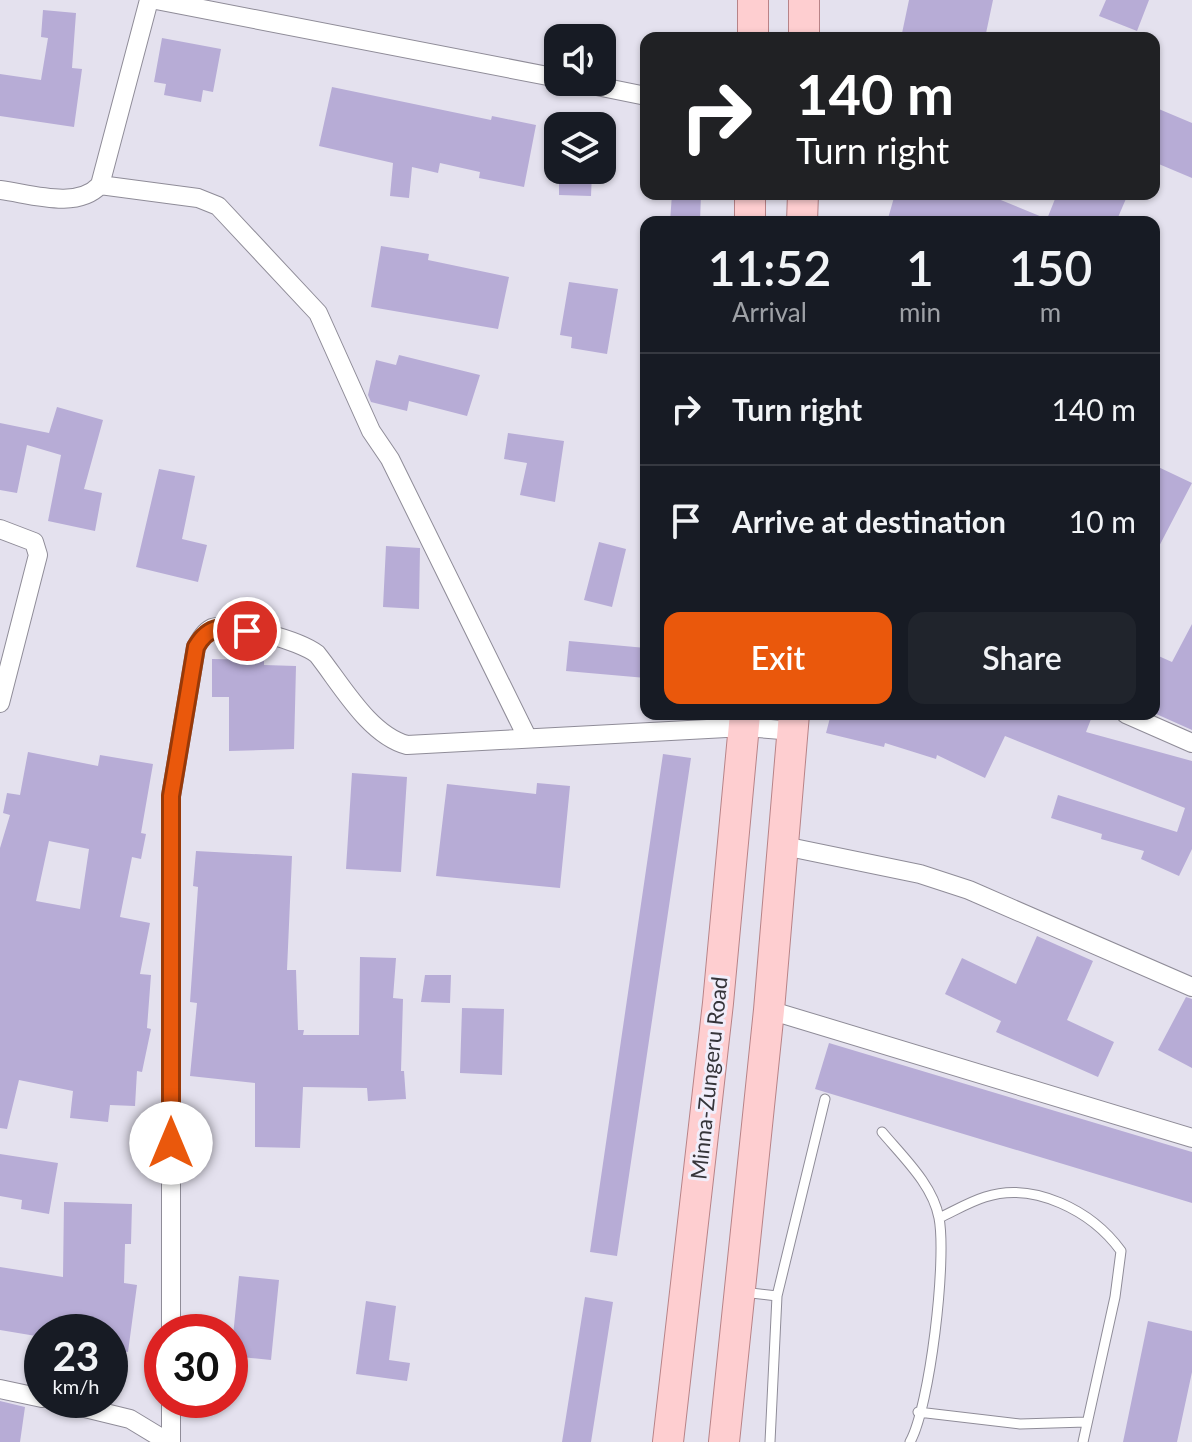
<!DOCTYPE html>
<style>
body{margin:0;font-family:Lato,sans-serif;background:#20242c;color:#f1f3f6;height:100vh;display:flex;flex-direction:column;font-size:30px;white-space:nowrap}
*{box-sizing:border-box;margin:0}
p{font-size:26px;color:#9ea1a6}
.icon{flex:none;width:44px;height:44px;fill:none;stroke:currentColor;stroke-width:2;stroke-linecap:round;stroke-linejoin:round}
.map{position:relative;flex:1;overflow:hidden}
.panel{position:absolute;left:640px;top:216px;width:520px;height:504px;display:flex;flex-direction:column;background:#171b24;border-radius:16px;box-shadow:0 2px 6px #0004}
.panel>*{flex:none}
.banner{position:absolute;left:640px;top:32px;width:520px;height:168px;border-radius:16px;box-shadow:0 2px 6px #0004;background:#202124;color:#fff;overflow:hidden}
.controls{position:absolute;left:544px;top:24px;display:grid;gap:16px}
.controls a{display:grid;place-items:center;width:72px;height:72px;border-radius:16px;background:#171b24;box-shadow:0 2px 6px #0004;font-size:40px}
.speed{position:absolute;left:24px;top:1314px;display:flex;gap:16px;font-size:40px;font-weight:700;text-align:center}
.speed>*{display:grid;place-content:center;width:104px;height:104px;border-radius:50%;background:#171b24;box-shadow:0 2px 6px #0004;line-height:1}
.speed small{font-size:20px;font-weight:400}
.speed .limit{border:12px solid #d22;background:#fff;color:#111}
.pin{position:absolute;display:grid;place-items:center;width:68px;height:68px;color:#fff;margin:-34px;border:4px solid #fff;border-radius:50%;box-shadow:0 2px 8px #0007}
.me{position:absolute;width:88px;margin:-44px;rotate:0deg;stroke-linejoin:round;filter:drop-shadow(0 0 6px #0008)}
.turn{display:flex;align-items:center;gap:28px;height:168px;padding:0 24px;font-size:36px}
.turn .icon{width:104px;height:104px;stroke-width:2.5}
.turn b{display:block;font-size:56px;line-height:68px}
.eta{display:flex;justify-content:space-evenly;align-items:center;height:136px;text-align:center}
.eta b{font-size:48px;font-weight:600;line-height:56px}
.primary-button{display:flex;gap:16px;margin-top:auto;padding:16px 24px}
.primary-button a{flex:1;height:92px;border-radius:16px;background:#ea580c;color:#fff;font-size:32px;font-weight:600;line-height:92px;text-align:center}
.primary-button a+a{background:#20242c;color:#f1f3f6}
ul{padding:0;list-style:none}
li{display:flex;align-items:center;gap:24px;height:112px;padding:0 24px;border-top:2px solid #363941}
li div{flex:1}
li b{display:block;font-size:30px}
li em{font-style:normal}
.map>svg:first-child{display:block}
.building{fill:#b7acd6;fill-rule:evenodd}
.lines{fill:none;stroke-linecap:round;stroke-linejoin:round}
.lane-casing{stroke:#8f8c98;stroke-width:11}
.street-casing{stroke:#8f8c98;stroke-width:20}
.primary-casing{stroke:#b88387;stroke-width:32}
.lane{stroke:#fff;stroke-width:9}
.street{stroke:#fff;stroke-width:18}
.primary{stroke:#feced0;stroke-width:30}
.route-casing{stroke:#983908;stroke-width:20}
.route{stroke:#ea580c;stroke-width:14}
.labels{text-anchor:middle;stroke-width:6;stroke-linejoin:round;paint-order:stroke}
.street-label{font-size:22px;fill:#36353a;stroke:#f1eefb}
</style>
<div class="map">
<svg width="1192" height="1442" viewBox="0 0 1192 1442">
<rect width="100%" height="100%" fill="#e4e1ee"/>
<!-- building -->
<path class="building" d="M909 0H993L985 38H901Z
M1106 0H1149L1137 31 1099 16Z
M43 10 76 13 72 68 82 69 74 127 0 116V74L41 80 48 38 41 37Z
M162 38 221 49 213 92 203 90 201 102 164 95 166 84 154 82Z
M332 87 491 120 492 116 536 125 524 187 479 178 480 172 440 163 438 173 412 167 409 198 390 196 393 163 319 146Z
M1154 107 1192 123V178L1154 162Z
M559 171 592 172 591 196 559 195Z
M672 194H701L700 222H670Z
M895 194H986L1047 219 1057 194H1128L1116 222H887Z
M381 246 429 254 428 260 509 277 498 329 371 307Z
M569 282 618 289 607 354 571 348 572 337 560 335Z
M399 355 480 375 467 416 409 401 407 411 371 402 368 395 376 360 396 365Z
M57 407 103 420 84 489 102 493 95 531 48 521 61 455 27 445 17 493 0 490V423L49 433Z
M508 433 564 441 555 502 520 495 527 463 504 459Z
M1154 465 1192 483 1154 556Z
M159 469 195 476 182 539 207 545 198 582 136 567Z
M599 542 626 549 612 607 584 600Z
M386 546 420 548 419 609 383 607Z
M1192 624V730L1154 713V654L1172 662Z
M569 641 646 648V678L566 671Z
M212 659 264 660V665L296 666 294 749 229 751V697H212Z
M831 714H1093L1086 732 1192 761V849L1179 876 1141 859 1144 851 1101 839 1102 834 1051 818 1058 795 1177 832 1185 808 1005 736 985 778 937 755 936 759 885 743 884 747 826 733Z
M28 752 98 766 100 755 153 764 141 833 146 834 141 859 132 857 120 917 150 923 140 974 151 975 147 1028 151 1029 142 1072 137 1071 135 1106 110 1105 108 1122 70 1118 73 1091 19 1080 7 1129 0 1128V848L10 815 3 813 7 793 20 795ZM49 841 89 849 80 909 36 901Z
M663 754 691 758 617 1256 590 1252Z
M352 773 407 777 401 872 346 869Z
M537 783 570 786 560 888 436 876 447 784 536 794Z
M196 851 292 856 287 970H296L298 1030H304L303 1035H359L360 957 396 958 393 998 403 999 401 1071H404L406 1099 368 1101 367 1088 303 1087 300 1148 255 1147V1083L190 1076 197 1003 190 1002 198 887 193 886Z
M1037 936 1093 961 1067 1020 1114 1042 1098 1077 996 1032 1001 1021 945 994 962 958 1016 984Z
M425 975H451L450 1003 421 1002Z
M1186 997 1192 999V1068L1158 1050Z
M462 1008 504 1009 502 1075 460 1073Z
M829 1043 1192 1152V1203L815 1089Z
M0 1154 58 1163 49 1214 21 1209 22 1200 0 1196Z
M64 1202 132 1204 131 1244H125L124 1283 137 1285 128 1352 110 1350V1332H42V1337L0 1330V1267L63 1277Z
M239 1276 279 1280 271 1360 231 1356Z
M585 1297 613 1302 591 1442H562Z
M366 1301 396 1306 389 1360 410 1363 407 1381 356 1374Z
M1148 1321 1192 1331V1372L1177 1442H1123Z
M0 1401 25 1407 20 1442H0Z"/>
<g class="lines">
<defs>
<path id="lane" d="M882 1132C903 1157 933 1185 939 1218 947 1260 930 1406 910 1442
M939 1218C954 1211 969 1202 985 1197 1034 1181 1092 1211 1121 1251L1115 1297 1083 1442
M743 1292 777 1296
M918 1412 1020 1424 1086 1422
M770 1442 777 1296 825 1099"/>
<path id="street" d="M156 0 558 78
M577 82 646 96
M100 185 198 198 218 206 318 313 371 431 390 459 527 737
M0 190C31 194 77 210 100 185L149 0
M0 529 34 542 38 555 0 703
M1126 714 1192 743
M784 846 920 874 969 890 1192 987
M769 1010 1192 1138
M171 1332V796L196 647C200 640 204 632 212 628 233 621 300 641 317 654 341 684 369 735 407 745L745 727 794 731
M0 1389 42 1398
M52 1400 130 1419 168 1442
M171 1442V1400"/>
<path id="primary" d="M753 38V0
M804 38V0
M750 222V194
M802 222 803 194
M668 1442 718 1003 745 714
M724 1442 769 1010 794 714"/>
</defs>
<!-- lane casing -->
<use href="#lane" class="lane-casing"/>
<!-- street casing -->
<use href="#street" class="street-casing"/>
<!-- primary casing -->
<use href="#primary" class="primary-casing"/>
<!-- lane -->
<use href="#lane" class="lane"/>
<!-- street -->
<use href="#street" class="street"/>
<!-- primary -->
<use href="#primary" class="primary"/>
</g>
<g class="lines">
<defs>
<path id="route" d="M171 1143V796L196 647C209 624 224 626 247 631"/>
</defs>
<!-- route casing -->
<use href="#route" class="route-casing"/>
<!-- route -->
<use href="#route" class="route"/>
</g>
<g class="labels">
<!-- street labels -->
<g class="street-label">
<text transform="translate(709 1078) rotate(-84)" y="8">Minna-Zungeru Road</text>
</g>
</g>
</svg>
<div class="controls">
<a><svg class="icon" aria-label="sound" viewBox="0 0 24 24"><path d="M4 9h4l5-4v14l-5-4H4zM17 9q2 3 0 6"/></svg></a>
<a><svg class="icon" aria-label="layers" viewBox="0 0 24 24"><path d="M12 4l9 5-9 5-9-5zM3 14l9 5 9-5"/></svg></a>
</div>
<div class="speed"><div>23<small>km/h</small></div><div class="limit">30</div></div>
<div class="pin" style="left:247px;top:631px;background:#d93025"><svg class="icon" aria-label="arrive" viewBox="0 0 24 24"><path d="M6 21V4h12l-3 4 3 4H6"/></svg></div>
<svg class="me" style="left:171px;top:1143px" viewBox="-20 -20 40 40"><circle r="19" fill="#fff"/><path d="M0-13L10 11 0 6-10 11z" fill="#ea580c"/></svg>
<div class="banner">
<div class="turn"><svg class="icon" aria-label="right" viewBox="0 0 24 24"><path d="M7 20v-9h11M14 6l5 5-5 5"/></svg><div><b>140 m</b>Turn right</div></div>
</div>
<section class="panel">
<div class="eta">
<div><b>11:52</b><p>Arrival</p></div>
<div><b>1</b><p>min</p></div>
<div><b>150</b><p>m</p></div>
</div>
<ul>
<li><svg class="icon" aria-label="right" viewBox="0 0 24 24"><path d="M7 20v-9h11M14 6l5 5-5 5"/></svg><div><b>Turn right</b></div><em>140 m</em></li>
<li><svg class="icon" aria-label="arrive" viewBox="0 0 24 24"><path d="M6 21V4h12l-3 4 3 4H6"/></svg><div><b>Arrive at destination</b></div><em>10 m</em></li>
</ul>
<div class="primary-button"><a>Exit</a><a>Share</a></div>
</section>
</div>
